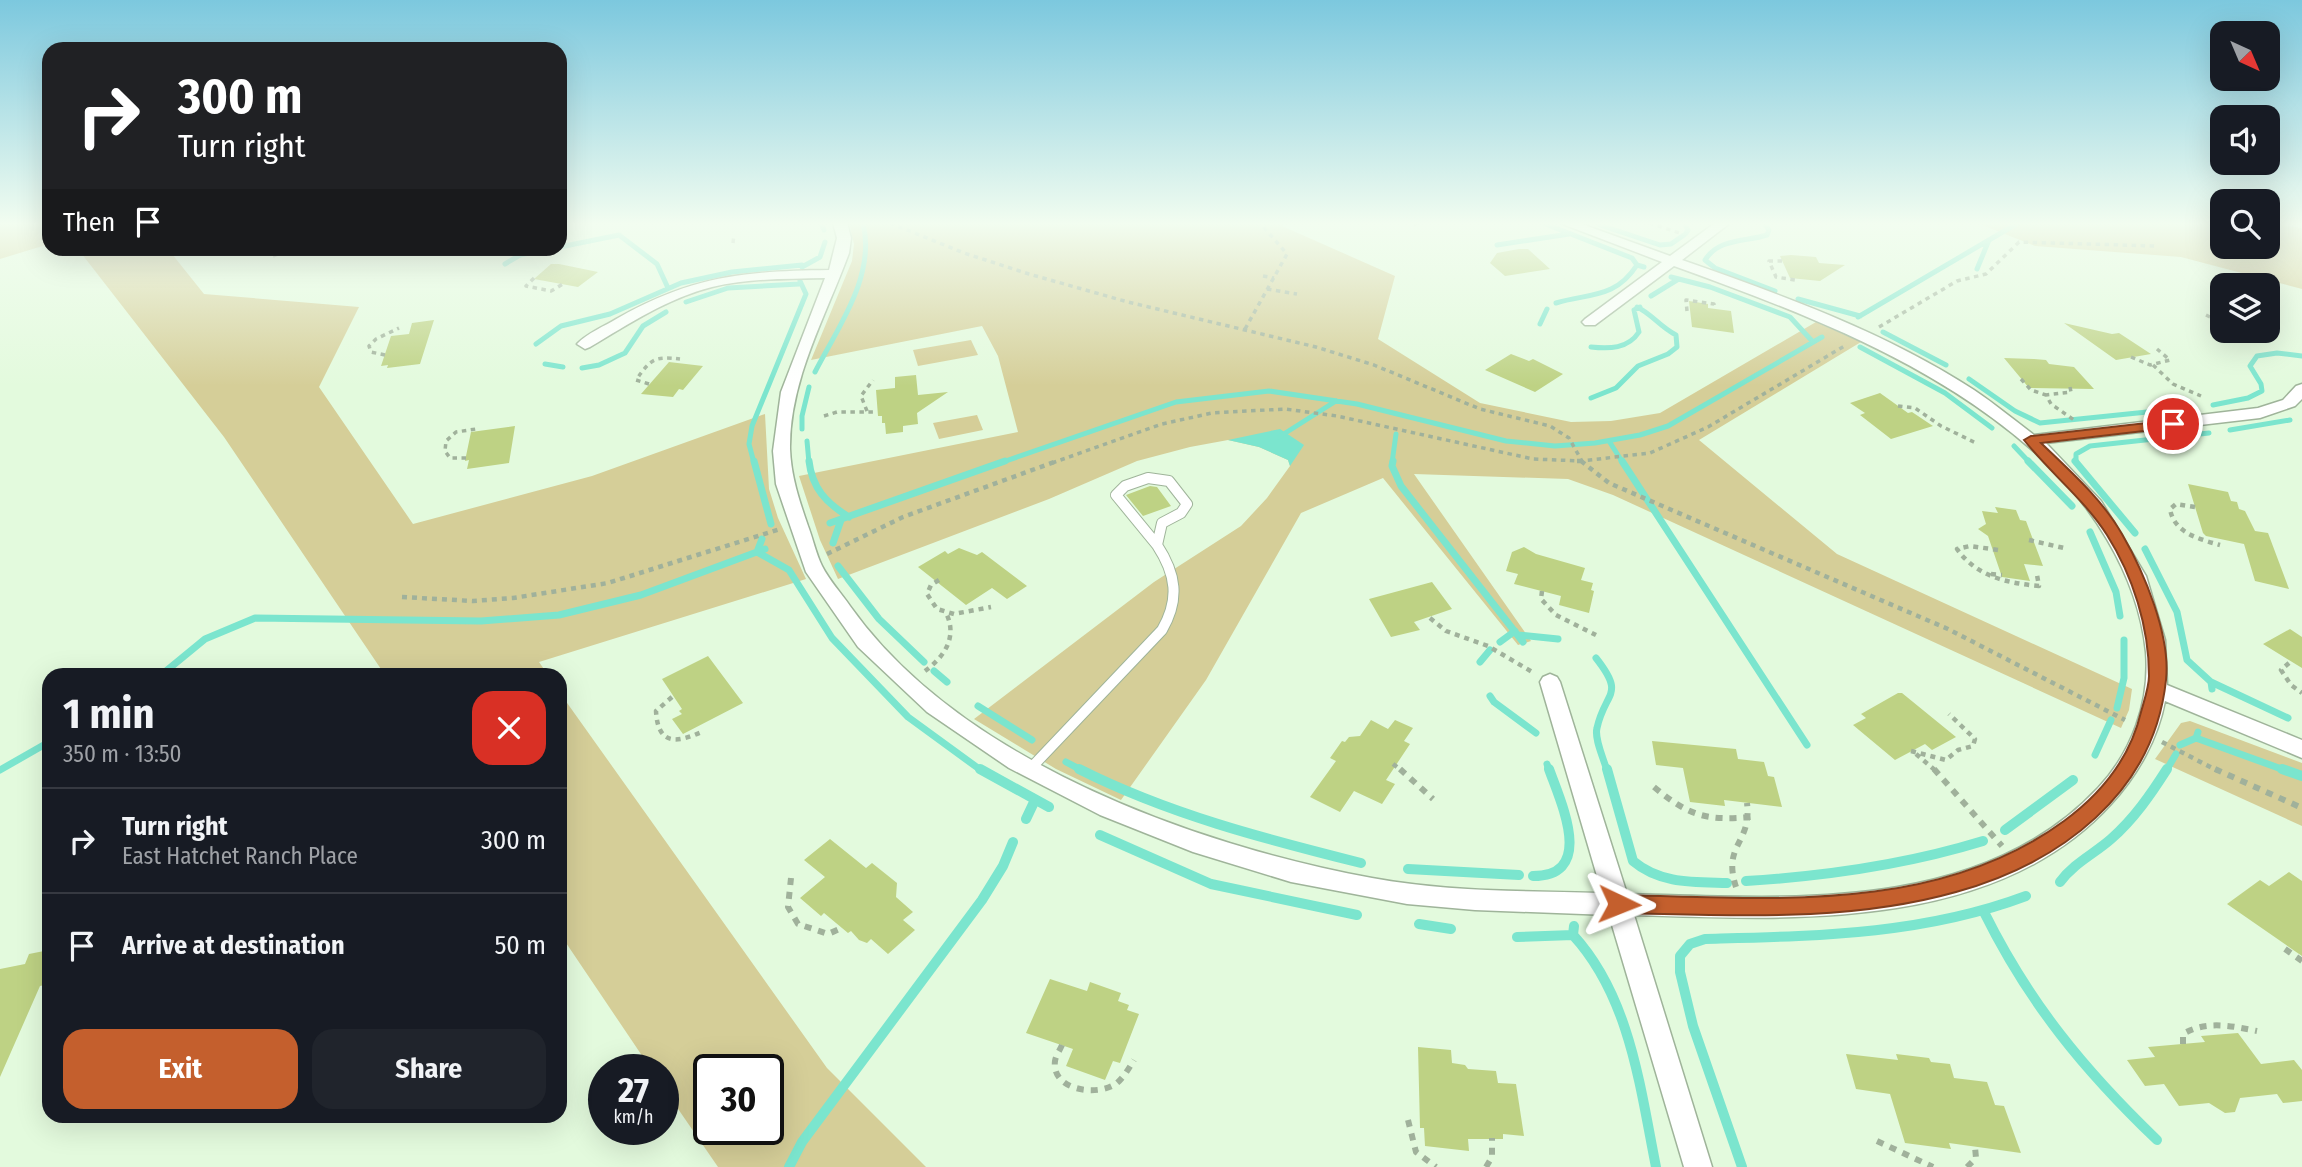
<!DOCTYPE html>
<meta charset="utf-8">
<style>
body{margin:0;font-family:"Fira Sans Condensed",sans-serif;background:#20242c;color:#f1f3f6;height:100vh;display:flex;flex-direction:column;font-size:26px;white-space:nowrap}
*{box-sizing:border-box;margin:0}
p{font-size:23px;color:#9ea1a6}
.icon{flex:none;width:38px;height:38px;fill:none;stroke:currentColor;stroke-width:2;stroke-linecap:round;stroke-linejoin:round}
.map{position:relative;flex:1;overflow:hidden}
.sheet{position:absolute;left:42px;top:668px;width:525px;height:455px;display:flex;flex-direction:column;background:#171b24;border-radius:21px;box-shadow:0 7px 28px #0002}
.sheet>*{flex:none}
.banner{position:absolute;left:42px;top:42px;width:525px;height:214px;border-radius:21px;box-shadow:0 7px 28px #0002;background:#202124;color:#fff;overflow:hidden}
.needle{width:46px;rotate:136deg}
.fabs{position:absolute;left:2210px;top:21px;display:grid;gap:14px}
.fabs a{display:grid;place-items:center;width:70px;height:70px;border-radius:14px;background:#171b24;box-shadow:0 7px 28px #0002;font-size:35px}
.speed{position:absolute;left:588px;top:1054px;display:flex;gap:14px;font-size:35px;font-weight:700;text-align:center}
.speed>*{display:grid;place-content:center;width:91px;height:91px;border-radius:50%;background:#171b24;box-shadow:0 7px 28px #0002;line-height:1}
.speed small{font-size:18px;font-weight:400}
.speed .limit{border:4px solid #111;border-radius:10px;background:#fff;color:#111}
.pin{position:absolute;display:grid;place-items:center;width:60px;height:60px;color:#fff;margin:-30px;border:4px solid #fff;border-radius:50%;box-shadow:0 2px 7px #0007}
.me{position:absolute;width:77px;margin:-38px;rotate:92deg;stroke-linejoin:round;filter:drop-shadow(0 0 5px #0008)}
.turn{display:flex;align-items:center;gap:24px;height:147px;padding:0 21px;font-size:32px}
.turn .icon{width:91px;height:91px;stroke-width:2.5}
.turn b{display:block;font-size:49px;line-height:60px}
.then{display:flex;align-items:center;height:66px;padding:0 21px;background:#0003;gap:14px;font-size:26px}
.round{display:grid;place-items:center;flex:none;width:74px;height:74px;border-radius:21px;background:#20242c}
.overview{display:flex;align-items:center;justify-content:space-between;height:119px;padding:0 21px}
h1{font-size:42px;font-weight:700;line-height:52px}
.cta{display:flex;gap:14px;margin-top:auto;padding:14px 21px}
.cta a{flex:1;height:80px;border-radius:21px;background:#c45f2d;color:#fff;font-size:28px;font-weight:700;line-height:80px;text-align:center}
.cta a+a{background:#20242c;color:#f1f3f6}
ul{padding:0;list-style:none}
li{display:flex;align-items:center;gap:21px;height:105px;padding:0 21px;border-top:2px solid #363941}
li div{flex:1}
li b{display:block;font-size:26px}
li em{font-style:normal}
.map>svg:first-child{display:block}
.green{fill:#d5ce98;fill-rule:evenodd}
.water{fill:#7be5ce}
.lines{fill:none;stroke-linecap:round;stroke-linejoin:round}
.stream-far2{stroke:#7be5ce;stroke-width:5}
.stream-far1{stroke:#7be5ce;stroke-width:7}
.stream{stroke:#7be5ce;stroke-width:10}
.building{fill:#bed284}
.lane-casing{stroke:#9fb49a;stroke-width:12}
.street-casing{stroke:#9fb49a;stroke-width:3}
.path-far2{stroke:#a0b19b;stroke-width:3.5;stroke-dasharray:4.5 4.5;stroke-linecap:butt}
.path-far1{stroke:#a0b19b;stroke-width:4.5;stroke-dasharray:5 5;stroke-linecap:butt}
.path{stroke:#a0b19b;stroke-width:6;stroke-dasharray:7 7;stroke-linecap:butt}
.lane{stroke:#fff;stroke-width:10}
.street{fill:#fff;fill-rule:evenodd}
.route{fill:#c45f2d;stroke:#7f3e1d;stroke-width:2}
</style>
<div class="map">
<svg width="2302" height="1167" viewBox="0 0 2302 1167">
<rect width="100%" height="100%" fill="#e3fadd"/>
<!-- green -->
<path class="green" d="M0 223H49V244L0 259Z
M849 223H1287L1282 226 1395 276 1378 339 1480 403 1571 422 1611 421 1660 413 1816 322 1861 342 1699 440 1837 554 2132 689 2129 710 2121 728 1613 495 1568 479 1414 474 1531 641 1518 645 1383 478 1301 513 1206 680 1121 800 1056 769 974 719 1154 582 1241 526 1267 498 1290 466 1288 460 1259 447 1228 440 1190 447 1137 461 1049 499 838 579 820 540 799 476 1018 432 998 356 982 326 811 360 852 261 854 244Z
M1977 223H2222V247H2268V223L2302 228V289L2181 257 2035 246Z
M78 249H168L204 294 359 307 319 387 413 524 592 476 765 414 769 489 778 518 806 579 539 662 548 675H385L224 437Z
M971 340 978 355 918 366 913 350Z
M977 415 983 430 939 439 933 423Z
M560 693 827 1068 926 1167H718L663 1087V1069H651L560 934ZM768 1069V1129H709V1069Z
M2190 721 2302 763V826L2155 759 2181 723Z"/>
<!-- water -->
<path class="water" d="M1280 429 1304 445 1290 466 1288 460 1259 447 1228 440Z"/>
<g class="lines">
<!-- stream-far2 -->
<path class="stream-far2" d="M821 223 824 230
M1543 223 1632 258 1637 265 1644 267
M1684 223 1688 230 1686 233
M1764 223 1769 230 1767 235C1745 242 1719 238 1705 260L1715 268 1775 291
M1600 225 1660 245 1671 244 1684 235
M1497 245 1569 234
M560 247 619 235 657 264 668 288
M505 264 520 255 552 248
M802 267 820 257 825 242
M1977 269 1989 240 2018 223
M1671 277 1710 287 1790 317 1813 342
M1651 296 1677 280
M1798 299 1860 316
M686 302 728 288 799 284
M1556 303C1589 293 1615 299 1637 265
M1858 317 1989 240
M1540 324 1547 309
M1883 332 1946 365
M536 344 561 326 610 314 681 283 732 272 802 265
M1591 347C1609 349 1628 349 1639 332L1634 310 1640 307
M1860 347 1945 393 1992 428
M545 364 563 367
M582 368 599 365 625 353 643 326 666 312
M815 372C838 327 876 276 863 223
M1969 379 2015 411 2040 423 2186 408
M1591 398 1616 388 1638 366 1668 354 1677 347 1676 335C1660 327 1652 314 1637 307
M2213 405 2248 398 2262 391 2261 384 2250 366 2257 356 2277 353 2302 356
M802 429V416L809 387
M2230 430 2290 420
M1279 437 1336 401
M807 441 809 463
M1609 441 1623 463
M2014 446 2030 463
M754 463 749 444 752 426 806 294 800 281
M1000 463 1176 402 1269 391 1357 404 1506 441 1555 446 1595 443 1640 435 1668 426 1822 337
M1392 463 1396 434
M2076 463V454L2090 446 2209 433"/>
<!-- stream-far1 -->
<path class="stream-far1" d="M754 461 771 524
M809 461C812 488 826 503 849 517
M1393 461 1392 466 1401 486 1523 642
M1622 461 1807 745
M2028 461 2072 506
M2075 461 2135 533
M830 523 1005 461
M2090 532 2116 592 2120 616
M762 539 757 552 789 570 832 638 908 717 982 771
M833 543 841 520
M2145 549 2177 612 2187 660 2211 682 2212 689
M838 566 879 619 924 662
M1518 635 1558 639
M1500 642 1515 631
M1596 658C1626 696 1605 691 1597 728 1594 739 1604 759 1607 771
M1480 662 1490 650
M934 671 947 682
M160 676 205 639 255 618 481 621 559 615 641 595 765 549
M2211 682 2288 718
M1490 696 1494 702 1536 733
M978 706 1032 740
M2117 708 2124 678V640
M2196 738 2287 771
M2180 745 2196 738 2198 732
M2095 755 2111 720
M1066 762 1083 771
M1547 764 1549 771
M0 770 49 742
M2166 771 2176 754"/>
<!-- stream -->
<path class="stream" d="M980 769 1049 807
M1079 769C1168 814 1265 839 1361 863
M1607 769 1633 861C1660 884 1694 882 1727 883
M2282 769 2302 776
M1026 819 1035 800
M2005 830 2073 780
M1100 835 1211 884 1357 915
M1408 869 1519 875
M1533 876C1596 876 1561 803 1549 769
M1746 881C1827 876 1905 865 1983 841
M2060 882C2074 863 2094 854 2111 839 2134 819 2151 794 2167 769
M1984 912C2029 1003 2084 1070 2157 1140
M1419 924 1451 929
M1574 926 1573 935C1630 997 1640 1087 1656 1167
M1517 937 1573 935
M789 1167 802 1142 982 900 1003 866 1013 842
M1742 1167 1693 1026 1680 972V956L1690 944 1705 939C1815 936 1922 935 2026 896"/>
</g>
<!-- building -->
<path class="building" d="M1519 249H1528L1550 269 1505 276 1490 263 1497 253Z
M1791 255 1816 257 1819 263 1845 265 1820 281 1790 278 1780 256Z
M551 264H559L598 272 578 287 534 279Z
M1689 301 1708 304V308L1731 311 1734 333 1692 327Z
M434 320 420 364 387 368 388 365 381 366 391 336 409 334 412 323Z
M2064 323 2112 334 2119 333 2151 354 2116 360Z
M1511 354 1529 361 1533 359 1563 374 1535 392 1485 370Z
M2004 358 2034 359 2046 360 2049 364 2074 367 2094 389 2029 388Z
M669 362 703 366 683 390 679 389 673 397 641 394Z
M916 375 918 395 948 392 917 413 918 424 903 426V432L886 434 885 423H882V416H878L876 390 895 388V377Z
M1880 393 1908 413 1912 412 1933 426 1891 439 1860 415 1865 413 1850 403Z
M515 426 509 463 467 469 469 460 465 461 471 432Z
M2188 484 2228 492 2231 501 2237 502 2239 509 2245 511 2255 531 2268 533 2289 589 2255 581 2244 544 2206 536 2203 533Z
M1150 486 1157 487 1171 506 1143 516 1126 495Z
M1995 507 2016 510 2020 520 2026 521 2043 566 2024 564 2030 581 2002 577 1988 536 1978 529 1986 524 1982 511 1998 513Z
M1524 547 1536 554 1585 568 1581 580 1593 583 1591 590 1594 591 1589 613 1559 605 1561 596 1514 584 1518 574 1506 571 1512 552Z
M959 548 977 555 982 552 1027 586 1007 599 992 588 966 605 918 567 945 551 948 554Z
M1432 582 1452 609 1414 622 1420 630 1391 637 1369 599Z
M2290 629 2302 637V668L2263 644Z
M708 656 743 703 683 734 672 719 682 714 679 711 682 709 662 679Z
M1898 693H1902L1956 737 1932 750 1925 744 1895 760 1853 725 1866 718 1861 714Z
M1371 720 1388 729 1395 720 1413 728 1404 741 1410 744 1386 780 1395 784 1382 804 1354 791 1340 812 1310 797 1336 761 1330 758 1342 741 1345 742 1349 737 1360 736Z
M1652 741 1736 749 1738 759 1764 762 1768 776 1774 777 1782 807 1724 800 1725 806 1690 802 1683 768 1656 765Z
M830 839 866 868 872 863 897 883 896 897 913 912 903 920 915 930 888 954 871 939 867 943 859 940 851 931 848 933 824 913 821 916 800 898 825 877 804 860Z
M2289 872 2302 881V956L2227 904 2260 880 2269 886Z
M49 950V984L40 986 0 1077V969L25 964 29 954Z
M1050 979 1087 991 1090 982 1121 993 1118 1001 1129 1005 1127 1010 1139 1014 1120 1063 1113 1061 1105 1080 1066 1066 1073 1049 1026 1033Z
M2238 1033 2261 1064 2294 1060 2302 1070V1101L2283 1103 2277 1094 2240 1098 2235 1112 2225 1113 2209 1103 2179 1106 2164 1084 2145 1086 2127 1060 2155 1057 2148 1047 2205 1042 2201 1036Z
M1418 1047 1451 1050 1452 1063 1465 1065 1468 1069 1496 1071 1498 1083 1516 1084 1524 1136 1503 1134V1139H1468L1469 1151 1425 1146 1424 1128H1420Z
M1846 1054 1898 1060 1896 1054 1929 1058 1931 1062 1950 1064 1954 1078 1987 1082 1995 1105 2004 1106 2021 1153 1949 1143 1951 1149 1905 1143 1890 1094 1856 1089Z"/>
<g class="lines">
<defs>
<path id="lane" d="M1148 478 1169 481 1187 504 1181 513 1162 523 1157 545 1116 495 1125 486Z
M1030 769 1162 630C1180 599 1176 574 1157 545"/>
<path id="street" d="M833 223H847L851 238 849 253C826 316 789 380 790 449 791 476 799 500 808 526 813 539 816 554 822 566 829 580 841 593 850 606 959 760 1193 845 1372 878 1447 892 1526 891 1602 893L1540 682 1543 677 1550 674 1557 677 1560 682 1627 894C1785 898 1979 915 2098 788 2132 752 2150 702 2146 652 2138 574 2089 498 2030 448 1929 360 1798 311 1674 266L1595 325H1585L1582 322 1585 319 1662 262 1560 223H1579L1670 256 1715 223H1730L1682 260C1782 295 1885 332 1974 390 1995 404 2014 420 2034 435L2258 408 2283 400 2296 386 2302 384V399L2295 406 2260 418 2046 443 2101 501 2146 576 2165 640 2167 685 2302 740V758L2165 701C2158 739 2137 776 2111 804 1995 932 1791 920 1634 915L1712 1167H1684L1609 915 1475 910 1407 904 1291 882 1193 852 1100 815 1009 768 927 712 858 647 806 572 776 484 773 451 781 392 825 278C788 279 749 278 712 287 668 298 629 324 590 347L585 349 577 344C587 333 605 326 618 318 692 276 745 271 829 270L837 238Z"/>
</defs>
<!-- lane casing -->
<use href="#lane" class="lane-casing"/>
<!-- street casing -->
<use href="#street" class="street-casing"/>
<!-- path-far2 -->
<path class="path-far2" d="M890 223 964 253 1029 274 1128 302 1316 347 1374 365 1480 409 1550 426 1569 438 1583 463
M1649 223 1683 234
M1414 225 1418 223
M733 243 734 234
M273 256 295 248
M1782 261H1769L1776 277 1795 280
M1263 276 1274 278
M534 278 526 286 551 291 563 284
M1267 289 1297 294
M1687 311 1686 300 1714 304 1715 309
M2206 315 2222 323
M1879 327 1957 281 1986 274 2019 242 2157 246
M1245 329 1287 254 1260 223
M385 355 371 352 369 346 376 339 399 328
M2131 357 2150 365 2170 360 2157 349
M2153 365 2173 384 2201 396
M2021 379 2031 390 2046 395
M649 384 636 380C651 359 654 356 680 359
M2070 387 2071 392 2046 395 2051 404 2074 420
M1898 406 1915 408 1941 426 1976 443
M867 411 861 396 873 380
M824 416 837 412H877
M466 458H450L445 451 446 441 456 432 476 429
M1052 463 1162 424 1212 413 1285 409 1337 416 1533 459 1581 461 1650 453 1708 427 1846 345"/>
<!-- path-far1 -->
<path class="path-far1" d="M1577 461H1583
M1581 461 1609 483 1948 629 2125 720
M2195 507 2176 504 2170 509C2174 533 2199 539 2220 545
M2029 540 2064 548
M1998 550 1970 546 1957 549C1977 577 2007 583 2039 586L2037 575
M827 554 903 517 1057 461
M1991 574 2002 575
M939 580 931 585 927 594 937 609 954 614 991 607
M1542 591 1541 599 1556 615 1596 635
M402 597 473 601 513 598 608 583 780 529
M1430 618 1446 631 1488 646 1534 673
M2289 663 2281 670 2291 685 2302 693
M925 671C944 657 957 638 947 615
M672 697 656 711C658 748 679 742 704 731
M2162 742 2218 771
M1911 751 1946 760 1958 750 1973 746 1975 739 1949 714
M1916 754 1936 771
M1393 764 1402 771"/>
<!-- path -->
<path class="path" d="M1400 769 1433 799
M1934 769 2002 846
M2215 769 2302 808
M1654 787C1689 816 1706 821 1751 817
M791 878 788 907 798 924 828 934 842 928
M1736 887C1722 844 1752 844 1747 803
M2285 949 2302 961
M2183 1044V1034C2207 1020 2231 1026 2257 1031
M1062 1045C1060 1050 1056 1055 1055 1061 1051 1091 1099 1097 1117 1083 1124 1077 1129 1068 1134 1060
M1408 1120 1416 1152 1436 1167
M1877 1141 1933 1167
M1486 1167 1492 1157V1138
M1967 1167 1976 1158 1975 1147"/>
<!-- lane -->
<use href="#lane" class="lane"/>
<!-- street -->
<use href="#street" class="street"/>
</g>
<!-- sky -->
<linearGradient id="sky" x2="0" y2="1"><stop stop-color="#7cc8de"/><stop offset="0.58" stop-color="#f2fdf0"/><stop offset="1" stop-color="#f2fdf0" stop-opacity="0"/></linearGradient>
<rect width="2302" height="386" fill="url(#sky)"/>
<!-- route -->
<path class="route" d="M2173 420 2180 424 2178 427 2041 443C2070 471 2102 499 2122 534 2144 572 2171 636 2166 680 2154 794 2060 863 1956 892 1846 923 1731 915 1619 913L1611 910 1608 904 1611 898 1619 895C1768 898 1936 915 2064 821 2102 793 2130 759 2141 712 2144 701 2149 687 2149 676 2149 627 2133 576 2107 535 2084 499 2050 473 2024 440L2031 436Z"/>
</svg>
<div class="fabs">
<a><svg class="needle" viewBox="-14 -14 28 28"><path d="M0-13l5 13h-10z" fill="#e53935"/><path d="M0 13l5-13h-10z" fill="#9ea1a6"/></svg></a>
<a><svg class="icon" aria-label="sound" viewBox="0 0 24 24"><path d="M4 9h4l5-4v14l-5-4H4zM17 9q2 3 0 6"/></svg></a>
<a><svg class="icon" aria-label="search" viewBox="0 0 24 24"><circle cx="10" cy="10" r="6"/><path d="M15 15l6 6"/></svg></a>
<a><svg class="icon" aria-label="layers" viewBox="0 0 24 24"><path d="M12 4l9 5-9 5-9-5zM3 14l9 5 9-5"/></svg></a>
</div>
<div class="speed"><div>27<small>km/h</small></div><div class="limit">30</div></div>
<div class="pin" style="left:2173px;top:424px;background:#d93025"><svg class="icon" aria-label="arrive" viewBox="0 0 24 24"><path d="M6 21V4h12l-3 4 3 4H6"/></svg></div>
<svg class="me" style="left:1619px;top:904px" viewBox="-20 -20 40 40"><path d="M0-17L14 15 0 8-14 15z" fill="#c45f2d" stroke="#fff" stroke-width="4"/></svg>
<div class="banner">
<div class="turn"><svg class="icon" aria-label="right" viewBox="0 0 24 24"><path d="M7 20v-9h11M14 6l5 5-5 5"/></svg><div><b>300 m</b>Turn right</div></div>
<div class="then">Then<svg class="icon" aria-label="arrive" viewBox="0 0 24 24"><path d="M6 21V4h12l-3 4 3 4H6"/></svg></div>
</div>
<section class="sheet">
<div class="overview"><div><h1>1 min</h1><p>350 m · 13:50</p></div><a class="round" style="background:#d93025;color:#fff"><svg class="icon" aria-label="close" viewBox="0 0 24 24"><path d="M6 6l12 12M18 6L6 18"/></svg></a></div>
<ul>
<li><svg class="icon" aria-label="right" viewBox="0 0 24 24"><path d="M7 20v-9h11M14 6l5 5-5 5"/></svg><div><b>Turn right</b><p>East Hatchet Ranch Place</p></div><em>300 m</em></li>
<li><svg class="icon" aria-label="arrive" viewBox="0 0 24 24"><path d="M6 21V4h12l-3 4 3 4H6"/></svg><div><b>Arrive at destination</b></div><em>50 m</em></li>
</ul>
<div class="cta"><a>Exit</a><a>Share</a></div>
</section>
</div>
